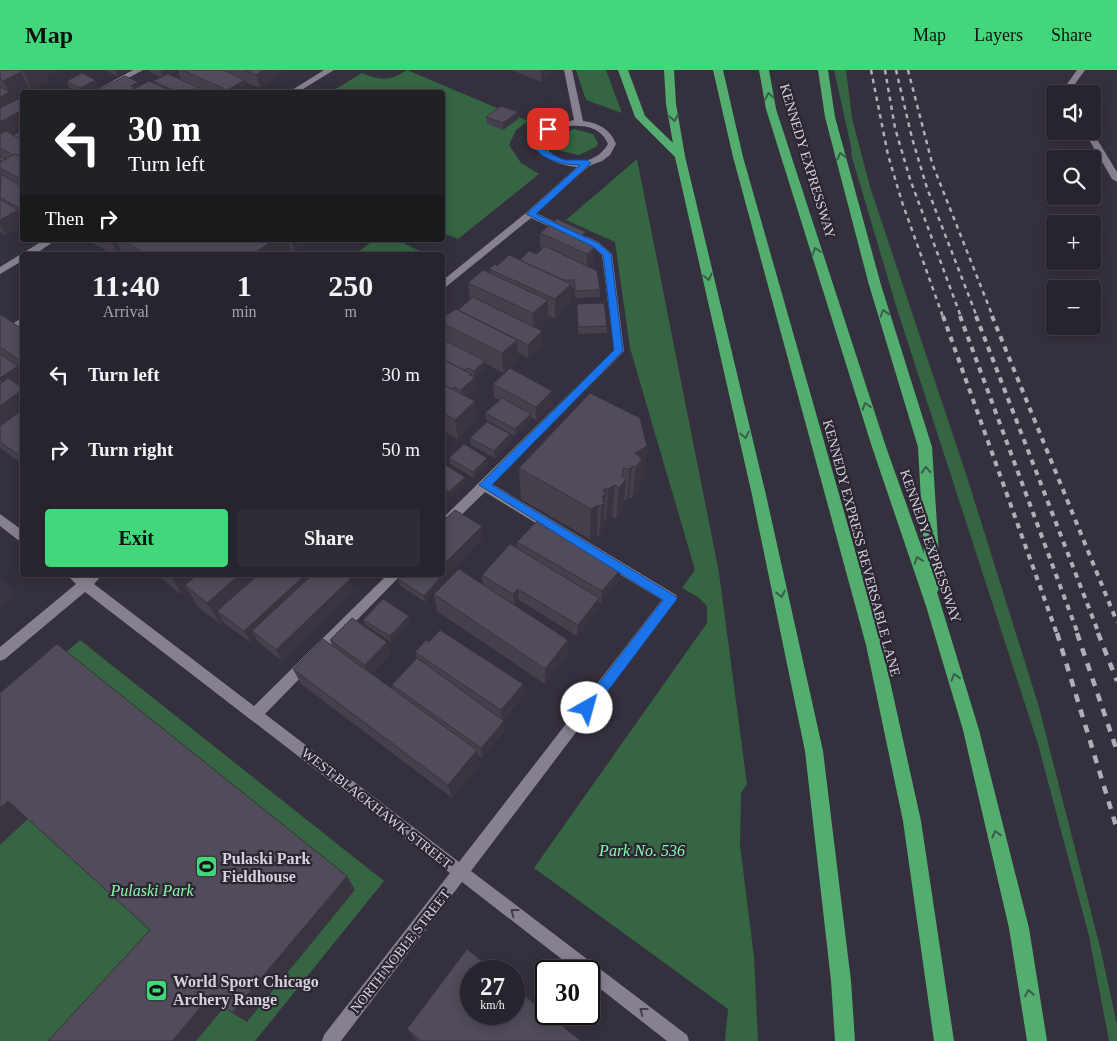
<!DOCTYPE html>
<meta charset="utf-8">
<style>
body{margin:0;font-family:"Times New Roman",serif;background:#302c36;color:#f1f3f6;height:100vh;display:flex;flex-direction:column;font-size:19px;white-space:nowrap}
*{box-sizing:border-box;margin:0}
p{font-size:16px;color:#a5a4aa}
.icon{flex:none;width:28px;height:28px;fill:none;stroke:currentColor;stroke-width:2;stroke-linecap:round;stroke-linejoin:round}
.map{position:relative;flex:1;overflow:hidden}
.details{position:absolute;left:20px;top:182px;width:425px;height:325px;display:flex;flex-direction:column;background:#28242e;border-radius:5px;box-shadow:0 2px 12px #0003,0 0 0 1px #44414a}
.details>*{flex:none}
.guide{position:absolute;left:20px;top:20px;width:425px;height:152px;border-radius:5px;box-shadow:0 2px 12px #0003,0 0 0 1px #44414a;background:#202124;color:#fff;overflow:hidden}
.controls{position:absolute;left:1046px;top:15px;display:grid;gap:10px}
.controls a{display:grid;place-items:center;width:55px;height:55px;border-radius:5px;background:#28242e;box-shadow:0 2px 12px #0003,0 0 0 1px #44414a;font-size:25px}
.speed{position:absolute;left:460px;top:890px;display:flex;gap:10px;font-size:25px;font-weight:700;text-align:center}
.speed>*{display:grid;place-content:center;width:65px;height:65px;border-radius:50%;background:#28242e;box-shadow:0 2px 12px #0003,0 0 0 1px #44414a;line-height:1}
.speed small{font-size:12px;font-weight:400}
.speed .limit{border:2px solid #111;border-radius:8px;background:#fff;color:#111}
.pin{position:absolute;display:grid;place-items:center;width:42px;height:42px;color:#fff;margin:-21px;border-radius:10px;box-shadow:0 2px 8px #0006}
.me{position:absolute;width:55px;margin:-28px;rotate:38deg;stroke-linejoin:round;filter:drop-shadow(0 0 4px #0008)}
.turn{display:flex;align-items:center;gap:18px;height:105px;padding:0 25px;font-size:22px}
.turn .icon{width:65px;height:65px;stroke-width:2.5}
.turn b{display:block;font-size:35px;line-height:42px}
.then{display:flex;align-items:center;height:48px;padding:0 25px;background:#0003;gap:10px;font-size:19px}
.eta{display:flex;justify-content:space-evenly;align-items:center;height:85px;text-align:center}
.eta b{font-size:30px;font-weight:700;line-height:35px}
.action{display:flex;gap:10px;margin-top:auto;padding:10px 25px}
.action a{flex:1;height:58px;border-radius:5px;background:#42d77b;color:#111;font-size:20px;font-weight:700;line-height:58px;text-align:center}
.action a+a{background:#302c36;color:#f1f3f6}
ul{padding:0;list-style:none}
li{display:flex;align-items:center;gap:15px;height:75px;padding:0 25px}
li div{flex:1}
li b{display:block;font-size:19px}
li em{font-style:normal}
header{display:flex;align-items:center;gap:30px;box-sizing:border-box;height:70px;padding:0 25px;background:#42d77b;color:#111}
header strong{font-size:24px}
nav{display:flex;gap:28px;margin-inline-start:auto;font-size:18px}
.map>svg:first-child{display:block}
.green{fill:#356543}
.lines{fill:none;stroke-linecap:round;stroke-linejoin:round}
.minor{fill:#878090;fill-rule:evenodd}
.highway{fill:#52ad6f;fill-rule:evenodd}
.rail-far2{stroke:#b1aeb7;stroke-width:2.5;stroke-dasharray:4.5 4.5;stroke-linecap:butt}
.rail-far1{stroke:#b1aeb7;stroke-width:4;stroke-dasharray:5.5 5.5;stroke-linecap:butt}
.rail{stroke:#b1aeb7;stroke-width:4.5;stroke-dasharray:8 8;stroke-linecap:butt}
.wall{fill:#46404d}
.shaded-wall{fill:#39343f}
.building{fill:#514b5a;stroke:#39343f}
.oneway{stroke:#3b5c4a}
.oneway2{stroke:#423c4a}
.route{fill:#1a73e8;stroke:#114b97}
.labels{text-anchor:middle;stroke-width:4.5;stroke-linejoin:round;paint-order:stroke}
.street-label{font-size:14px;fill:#d5d2da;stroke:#2b2632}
.near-park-label{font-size:16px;font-style:italic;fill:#86f9a9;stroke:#2b2632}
.near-poi-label{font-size:16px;font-weight:bold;fill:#d5d2da;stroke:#2b2632;text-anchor:start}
</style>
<header>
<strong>Map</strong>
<nav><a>Map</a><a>Layers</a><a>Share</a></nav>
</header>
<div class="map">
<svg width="1117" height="971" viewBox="0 0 1117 971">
<rect width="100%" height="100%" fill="#35303d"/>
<!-- green -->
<path class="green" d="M407 0 528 51 516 60 509 75 521 93 539 104 458 169 443 163 442 22H331L362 3C380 11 391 11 407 0Z
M576 0H606L622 43 586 30Z
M834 0H846L852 48 870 117 967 407 1039 637 1101 881 1117 955V971H1109L1089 866 1038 674 897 239 851 84 852 81Z
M574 59 593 64 598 73 596 77 579 85 557 80 553 72 556 65Z
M637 89 719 503 747 714 741 723 740 775 754 887 758 971H725L728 939 534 798 707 553V536L698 527 682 518 695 500 630 278 615 172 566 150Z
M374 170H397L424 183 422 185H354Z
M80 570 384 811 255 971H0V639Z"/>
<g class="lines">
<!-- minor -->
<path class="minor" d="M133 0H143L102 22H93Z
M324 0H334L298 22H289Z
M564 0H572L583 51C599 53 610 59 616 74L610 85 602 91 589 96 536 143 598 172 612 184 624 281 492 414 676 525 677 529 471 801 687 965 689 971H667L589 910V901H577L462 812 341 971H322L324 965 450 803 85 522 5 589 0 591V577L76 514 67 505H82L85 507 87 505H102L94 514 254 636 387 505H401L265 644 459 792 662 530 485 422 446 460 442 462V449L614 280 602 185 592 176 531 148 442 220V211L527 142 577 97C561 95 547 91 536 78L537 65 545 57 574 50ZM568 56C585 55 601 57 608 74 594 98 563 96 544 77L545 66 551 61Z
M1077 0H1085L1068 24H1060Z
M1084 61H1092L1117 102V112L1112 109Z
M44 170H56L34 185H22V191L0 204V197Z
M22 248V257L16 260 12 258V254Z
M0 444 22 460V471L18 470 0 456Z"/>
<!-- highway -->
<path class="highway" d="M618 0H628L645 46 673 73 666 34 664 0H674L676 34 685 86 766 425 823 681 851 911 855 971H835L831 911 805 681 752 425 675 87 635 47Z
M713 0H723L743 87 882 575 921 751 954 971H934L903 751 866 575 733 87Z
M759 0H769L776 39 886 377 924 484 918 377 869 215 825 47 818 0H828L835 47 881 215 932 377 941 517 937 522 979 660 1029 858 1047 971H1027L1009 858 963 660 926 536 872 377 766 39Z"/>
<!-- rail-far2 -->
<path class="rail-far2" d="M871 0 888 85 902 132 943 247
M885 0 895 58 910 109 961 247
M896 0 912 68 927 118 977 247
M908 0 932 93 993 247"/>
<!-- rail-far1 -->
<path class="rail-far1" d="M943 246 1057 564
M960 246 1078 564
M976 246 1099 564
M992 246 1117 552"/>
<!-- rail -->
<path class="rail" d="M1057 563 1117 759
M1077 563 1117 681
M1098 563 1117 611"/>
</g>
<!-- wall -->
<path class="wall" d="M0 0H61L47 7 49 11 32 20 29 18 31 21 22 22V25L13 30 14 31 22 27V57L10 63 13 65 22 60V155L6 165 0 162Z
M105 0H128L117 6Z
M149 0H178L170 4 181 10 178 0H286L274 6 275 9 260 18 245 12 248 22H92L101 21 100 19 140 16 154 13 153 11 161 7 150 2Z
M511 0H551V4L541 12Z
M67 11 99 17 88 22H78L69 18Z
M518 42V49L503 60 487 54 486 47Z
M540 163 585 173 595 177V191L588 197 600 220V227L576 228 573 217H571V234L555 249 548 245V249L538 259 543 274 528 288 517 282 518 289 503 303 485 293 486 298 475 308 476 321 469 328 477 350 458 369 442 360V248L458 240 470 230 468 213 490 203 489 199 497 196 520 190 537 184 543 178 540 177Z
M90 170H311V171L295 183 291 181 286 185H114L91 172Z
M577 234 607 256V263L578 264Z
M0 244 22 259V303V302V312L18 315 0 355Z
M493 314 552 321 553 334 536 350 531 347V350L515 366 486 350 485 343 499 330 494 327Z
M22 340V394L0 378V356Z
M510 364 511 371 495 388 471 375 470 368Z
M647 376 643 408 640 410 639 421 632 429 629 427 627 430H624L623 440 616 449 612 446 606 450 604 449 603 463 599 467 597 465 590 469 521 429 519 398Z
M449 388 488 394 474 408 450 394Z
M442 452 482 456 483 468 446 506 442 504Z
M517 472 620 510 601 533 599 532V540L577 566 519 530 515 535 568 570V586L545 614 437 541 434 524 483 515 482 505 517 478Z
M157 505H345L354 521 282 591 258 572 255 567 250 572 224 553 223 551 220 554 198 537 188 520 182 525Z
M442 506 443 512 425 532 399 515 398 509Z
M363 550 410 552 391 572 365 555Z
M330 570 387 572 391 584 371 604 394 621 392 615 417 589 415 582 524 625 503 650 505 661 482 688 478 685 480 694 452 728 301 614 293 599 332 576Z
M407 959 581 971H417Z"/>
<!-- shaded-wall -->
<path class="shaded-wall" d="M23 0H61L47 7 49 11 32 20Z
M115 0H128L117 6Z
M163 0H178L163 8 161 1Z
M264 0H272L275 9 260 18 256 5Z
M273 0H286L274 7Z
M541 0H551V4L541 12Z
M21 2 31 21 28 22H22V25L13 30 16 35 0 43V27L9 22 3 11Z
M96 10 99 17 88 22H82L80 18Z
M245 10 248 22H227V20Z
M138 12 141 19 132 20 133 22H128L131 16Z
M22 40V57L1 68 0 66V52Z
M518 42V49L503 60V53Z
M18 140 22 148V155L6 165 0 155V150Z
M586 162 585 176 578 169Z
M111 170H116L123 185H118Z
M273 170H288L291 181 286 185H252Z
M291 170H311V171L295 183Z
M595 177V191L587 198V184Z
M571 214V234L555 249V229Z
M548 230V249L533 263V243Z
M542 261 543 274 528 288V275Z
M517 270 518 289 503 303 502 283Z
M485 291 486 298 475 308 476 321 463 334 461 320 469 305 471 304V311L474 308V301Z
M18 296 22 303V312L8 322 0 310V308Z
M22 320V339L0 355V336Z
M552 321 553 334 536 350V337Z
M475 331 477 350 458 369 455 350Z
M531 344V350L515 366V359Z
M510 364 511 371 495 388 494 381Z
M647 376 643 408 640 410 639 421 632 429 636 397 635 383Z
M487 388 488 394 474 408 473 402Z
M632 396 629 427 627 430 630 399Z
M623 398 621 414 626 409 623 440 616 449 619 418Z
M465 407 466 413 450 429V433L442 441V427Z
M615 415 612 446 606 450 608 419Z
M606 418 603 463 599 467 602 427 603 421Z
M598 435 597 465 590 469 591 439Z
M482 456 483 468 446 506 444 494Z
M621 499 620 510 601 533 602 521Z
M175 505H205L185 515 188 520 182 525 172 508Z
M239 505H275L217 541 223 551 220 554 207 533Z
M305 505H319L252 561 255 567 250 572 244 561Z
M442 506 443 512 425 532 424 526Z
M1 508 16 525 0 538V509Z
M350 509 354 521 282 591 276 580Z
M518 519 519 530 514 536 513 524Z
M599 528V540L577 566 578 555Z
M409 546 410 552 391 572 390 566Z
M568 570V586L545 614V599Z
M387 572 391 584 369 606 365 595Z
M523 614 524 625 502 650 501 640Z
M504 651 505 661 482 688 481 678Z
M477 680 480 694 452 728 448 715Z
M8 731 30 747 0 775V738Z
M347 806 355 820 247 952 232 943Z
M212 924 227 934 196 971H172Z"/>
<!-- building -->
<path class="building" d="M0 0H18L21 2 3 11 0 9Z
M182 0H223L245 10 227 20Z
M245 0H264L256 5Z
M82 3 96 10 80 18 67 11Z
M168 4 208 22H177L153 11Z
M125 6 138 12 131 16 135 18 128 22H108L100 19Z
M149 11 174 22H138L132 20Z
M0 17 10 22 0 27Z
M97 19 103 22H92Z
M22 27V40L0 52V38Z
M501 36 518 42 503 53 486 47Z
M22 60V70L13 65Z
M6 61 22 70V88L15 84 13 85 0 78V64Z
M15 84 22 88V110L0 98V92Z
M0 86 6 89 0 92Z
M1 104 22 117V140L0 127Z
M0 129 18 140 0 150Z
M557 149 586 162 578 169 595 177 587 184 540 163Z
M122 170H273L252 185H147Z
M545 176 597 201 600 220 576 221 574 210H563L520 190 529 181 537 184Z
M509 185 571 214 555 229 489 199 495 194 497 196Z
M483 200 548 230 533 243 468 213Z
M473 227 542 261 528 275 458 240Z
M604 233 607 256 578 257 577 234Z
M456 239 517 270 502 283 442 253V248Z
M0 244 22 259V292L0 277Z
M442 269 485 291 474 301 468 298 464 300 442 289Z
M0 284 18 296 0 308Z
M442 289 471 304 469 305 475 307 461 320 455 317 452 319 442 314Z
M510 298 552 321 536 337 493 314Z
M8 308 22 318V320L0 336V314Z
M442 314 475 331 455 350 442 342Z
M590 323 640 348 647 376 635 383 642 389 636 397 632 396 630 399 623 398 622 406 626 409 619 418 615 415 608 419 606 418 603 421 606 423 602 427 604 429 602 431 605 432 601 436 598 435 591 439 519 398Z
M502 328 531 344 515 359 485 343Z
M22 340V387L0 372V356Z
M487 352 510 364 494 381 470 368Z
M464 374 487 388 473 402 449 388Z
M442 393 465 407 449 422 448 421 442 417Z
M442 417 448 421 442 427Z
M455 440 482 456 444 494 442 493V452Z
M537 451 621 499 602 521 517 472Z
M510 474 599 528 578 555 518 519 513 524 482 505Z
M459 499 568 570 545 599 434 524Z
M168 505H175L172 508Z
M197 505H239L207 533 185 515Z
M258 505H305L244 561 217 541Z
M312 505H345L350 509 276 580 252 561Z
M402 505H440L442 506 424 526 398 509Z
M383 529 409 546 390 566 363 550Z
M352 548 387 572 365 595 330 570Z
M440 560 523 614 501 640 415 582 426 570 429 572Z
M323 569 477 680 448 715 293 599Z
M57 574 347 806 232 943 212 924 172 971H48L150 860 8 731 0 738V623Z
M417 588 504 651 481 678 392 615Z
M467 879 494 901H471V944H514V917L581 971H421L407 959Z"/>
<!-- one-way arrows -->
<defs><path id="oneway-chevron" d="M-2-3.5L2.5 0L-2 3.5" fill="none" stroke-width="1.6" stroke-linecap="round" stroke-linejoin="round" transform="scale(1.25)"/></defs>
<g class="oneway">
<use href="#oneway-chevron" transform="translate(769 26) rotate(-100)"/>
<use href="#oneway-chevron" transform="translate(674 48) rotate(80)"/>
<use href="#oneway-chevron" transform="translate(841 86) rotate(-105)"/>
<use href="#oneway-chevron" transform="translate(816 181) rotate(-108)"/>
<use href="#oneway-chevron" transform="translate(708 207) rotate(77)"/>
<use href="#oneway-chevron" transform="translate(884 243) rotate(-107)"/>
<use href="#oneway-chevron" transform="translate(866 336) rotate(-108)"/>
<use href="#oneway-chevron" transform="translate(745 365) rotate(77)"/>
<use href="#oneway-chevron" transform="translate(926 400) rotate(-93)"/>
<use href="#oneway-chevron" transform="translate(918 490) rotate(-109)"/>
<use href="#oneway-chevron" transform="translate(781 524) rotate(78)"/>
<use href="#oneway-chevron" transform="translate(955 607) rotate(-107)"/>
<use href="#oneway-chevron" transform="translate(996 764) rotate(-104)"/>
<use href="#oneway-chevron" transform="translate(1029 923) rotate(-99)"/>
</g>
<g class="oneway2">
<use href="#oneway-chevron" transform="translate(514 842) rotate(-142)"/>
<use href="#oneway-chevron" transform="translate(643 941) rotate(-142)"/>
</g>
<!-- route -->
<path class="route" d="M545 57 551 59 543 71 547 82 564 90H587L591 93 536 144 598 173 611 184 623 281 492 415 675 526 677 529 592 642 587 644 583 642 581 638 583 634 663 530 479 415 614 280 603 185 592 176 526 144 580 95C559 95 515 84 545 57Z"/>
<!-- icons -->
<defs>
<symbol id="stadium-square" viewBox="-11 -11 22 22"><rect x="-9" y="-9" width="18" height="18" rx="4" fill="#42d77b" stroke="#2b2632"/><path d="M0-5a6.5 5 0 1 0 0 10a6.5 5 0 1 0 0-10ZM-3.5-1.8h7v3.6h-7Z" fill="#111"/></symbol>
</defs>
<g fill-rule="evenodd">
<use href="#stadium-square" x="194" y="784" width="25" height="25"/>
<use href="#stadium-square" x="144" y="908" width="25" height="25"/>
</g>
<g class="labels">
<!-- street labels -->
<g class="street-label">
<text transform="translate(808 91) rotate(73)" y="5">KENNEDY EXPRESSWAY</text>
<text transform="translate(931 476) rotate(71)" y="5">KENNEDY EXPRESSWAY</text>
<text transform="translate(862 478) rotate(75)" y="5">KENNEDY EXPRESS REVERSABLE LANE</text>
<text transform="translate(377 738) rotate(38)" y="5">WEST BLACKHAWK STREET</text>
<text transform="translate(400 881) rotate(-52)" y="5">NORTH NOBLE STREET</text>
</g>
<!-- near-park labels -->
<g class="near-park-label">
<text x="642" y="786">Park No. 536</text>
<text x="152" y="826">Pulaski Park</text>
</g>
<!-- near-poi labels -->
<g class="near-poi-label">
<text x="222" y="794">Pulaski Park<tspan x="222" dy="18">Fieldhouse</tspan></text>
<text x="173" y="917">World Sport Chicago<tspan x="173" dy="18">Archery Range</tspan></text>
</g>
</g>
</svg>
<div class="controls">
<a><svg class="icon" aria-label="sound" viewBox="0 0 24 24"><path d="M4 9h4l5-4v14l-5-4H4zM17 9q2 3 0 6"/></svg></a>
<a><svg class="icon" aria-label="search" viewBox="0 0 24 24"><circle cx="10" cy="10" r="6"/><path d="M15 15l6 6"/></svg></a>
<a>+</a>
<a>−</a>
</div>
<div class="speed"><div>27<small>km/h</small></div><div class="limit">30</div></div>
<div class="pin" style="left:548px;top:59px;background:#d93025"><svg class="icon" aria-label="arrive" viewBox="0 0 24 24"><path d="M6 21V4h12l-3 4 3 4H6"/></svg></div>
<svg class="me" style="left:587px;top:638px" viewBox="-20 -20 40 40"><circle r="19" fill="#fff"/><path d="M0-13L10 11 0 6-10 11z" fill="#1a73e8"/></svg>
<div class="guide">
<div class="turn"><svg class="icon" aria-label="left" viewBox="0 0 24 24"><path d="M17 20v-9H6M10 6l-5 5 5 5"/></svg><div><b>30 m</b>Turn left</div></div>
<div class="then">Then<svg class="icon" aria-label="right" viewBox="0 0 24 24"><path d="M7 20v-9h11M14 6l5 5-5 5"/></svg></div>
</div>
<section class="details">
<div class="eta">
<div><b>11:40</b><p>Arrival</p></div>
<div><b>1</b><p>min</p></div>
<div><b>250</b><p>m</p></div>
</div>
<ul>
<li><svg class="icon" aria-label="left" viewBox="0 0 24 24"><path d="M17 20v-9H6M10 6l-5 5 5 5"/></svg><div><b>Turn left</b></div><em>30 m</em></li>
<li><svg class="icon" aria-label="right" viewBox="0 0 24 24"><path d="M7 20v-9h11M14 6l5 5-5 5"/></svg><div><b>Turn right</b></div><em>50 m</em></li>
</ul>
<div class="action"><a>Exit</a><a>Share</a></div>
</section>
</div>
